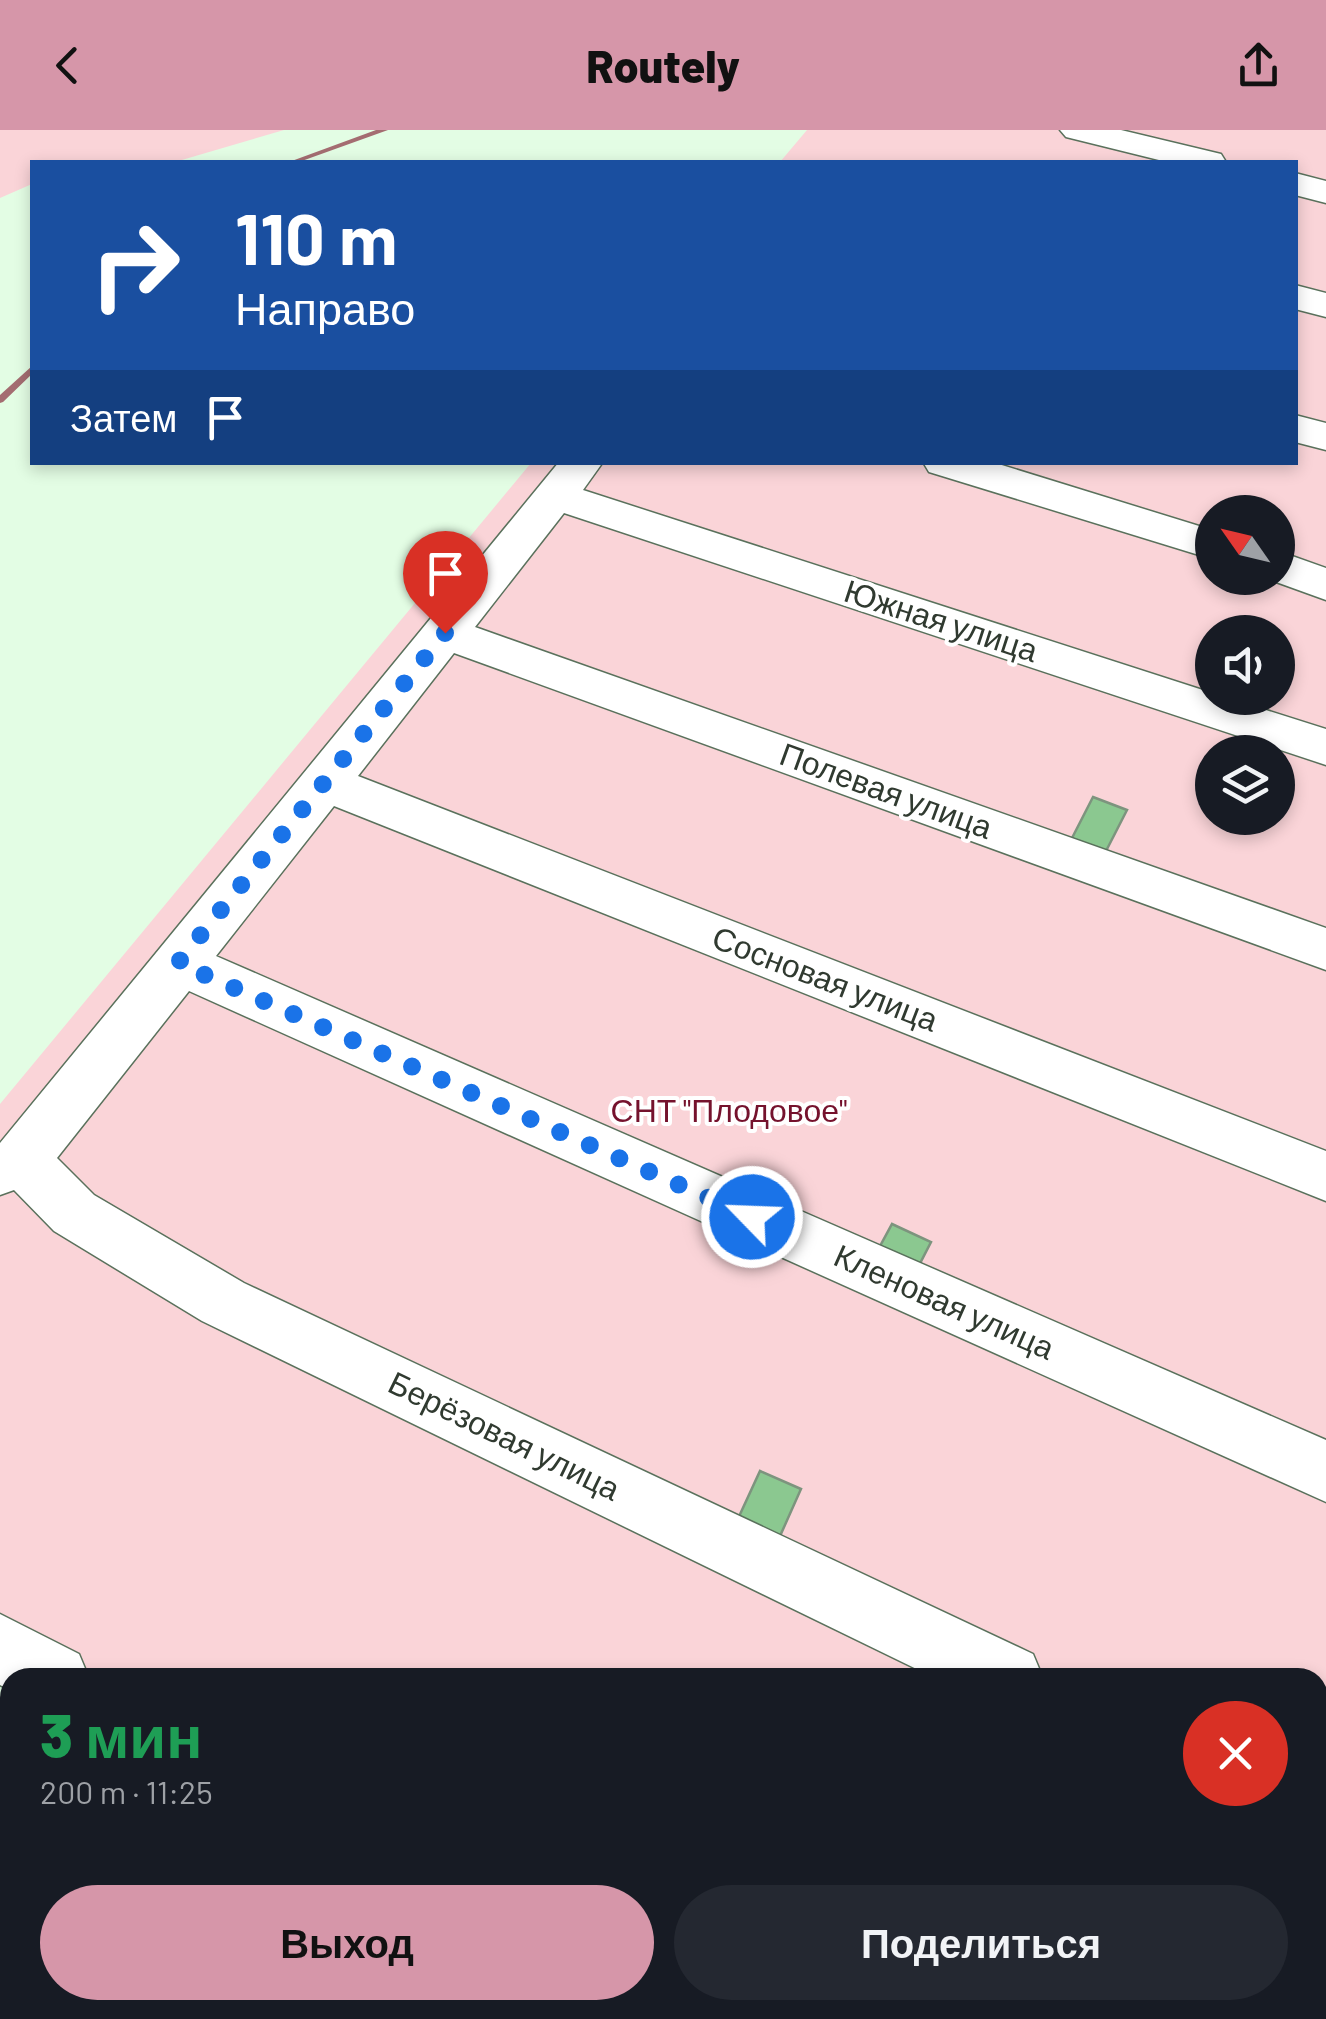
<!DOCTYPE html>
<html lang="ru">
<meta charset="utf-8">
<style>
body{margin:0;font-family:Barlow,sans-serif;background:#242831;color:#f1f3f6;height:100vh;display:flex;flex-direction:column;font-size:38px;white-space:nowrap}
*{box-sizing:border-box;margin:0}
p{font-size:32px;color:#9ea1a6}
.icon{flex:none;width:55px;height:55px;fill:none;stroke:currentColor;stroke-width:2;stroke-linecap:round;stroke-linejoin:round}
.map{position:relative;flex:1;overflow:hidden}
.details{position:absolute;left:0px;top:1538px;width:1328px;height:352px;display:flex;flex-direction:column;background:#171b24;border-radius:30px 30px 0 0;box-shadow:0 5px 15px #0003}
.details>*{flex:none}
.banner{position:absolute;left:30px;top:30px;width:1268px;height:305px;border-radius:0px;box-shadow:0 5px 15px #0003;background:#1a4fa0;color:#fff;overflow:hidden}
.needle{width:65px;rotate:304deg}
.tools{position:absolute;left:1195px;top:365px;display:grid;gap:20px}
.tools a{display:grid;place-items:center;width:100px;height:100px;border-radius:50%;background:#171b24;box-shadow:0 5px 15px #0003;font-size:50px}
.pin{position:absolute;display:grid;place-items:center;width:85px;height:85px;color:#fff;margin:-102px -42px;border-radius:50% 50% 50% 0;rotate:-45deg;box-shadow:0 0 10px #0007}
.pin .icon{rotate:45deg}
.me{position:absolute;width:110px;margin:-55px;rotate:294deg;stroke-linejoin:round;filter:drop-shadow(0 0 8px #0008)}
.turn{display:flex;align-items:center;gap:35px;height:210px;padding:0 40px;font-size:45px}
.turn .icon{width:130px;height:130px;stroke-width:2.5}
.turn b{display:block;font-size:70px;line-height:85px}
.then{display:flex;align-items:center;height:95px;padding:0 40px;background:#0003;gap:20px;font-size:38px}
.round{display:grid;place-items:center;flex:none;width:105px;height:105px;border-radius:52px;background:#242831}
.summary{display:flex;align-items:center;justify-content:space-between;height:170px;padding:0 40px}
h1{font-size:60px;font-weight:800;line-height:75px;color:#1e9e55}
.primary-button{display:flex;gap:20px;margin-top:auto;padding:20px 40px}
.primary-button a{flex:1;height:115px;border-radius:60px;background:#d696a9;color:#111;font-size:40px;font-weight:800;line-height:115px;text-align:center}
.primary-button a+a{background:#242831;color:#f1f3f6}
header{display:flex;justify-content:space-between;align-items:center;height:130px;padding:0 40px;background:#d696a9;color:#111;font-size:45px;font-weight:800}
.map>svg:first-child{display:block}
.green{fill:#fad4d8;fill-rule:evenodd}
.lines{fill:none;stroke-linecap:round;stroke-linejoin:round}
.stream{fill:#a46d71;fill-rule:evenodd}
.building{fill:#8bc890;stroke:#7d947e;stroke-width:2.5}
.minor-casing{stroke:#5a715c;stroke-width:3}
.minor{fill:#fff;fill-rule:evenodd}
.route{stroke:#1a73e8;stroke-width:18;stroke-dasharray:0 32.4}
.labels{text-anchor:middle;stroke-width:8;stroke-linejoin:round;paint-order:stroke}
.street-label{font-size:32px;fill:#303a30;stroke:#fff}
.park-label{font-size:32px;fill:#75122d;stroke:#fff}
</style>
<header><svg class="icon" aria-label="back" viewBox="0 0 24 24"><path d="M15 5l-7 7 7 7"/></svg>Routely<svg class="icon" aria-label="share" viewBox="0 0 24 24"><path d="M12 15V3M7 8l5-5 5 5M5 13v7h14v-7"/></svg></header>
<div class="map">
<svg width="1326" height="1889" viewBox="0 0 1326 1889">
<rect width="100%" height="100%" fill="#e3fde4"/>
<!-- green -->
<path class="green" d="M0 0H284L175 32H32V54L0 68Z
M807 0H1326V1889H101L84 1880H1318V1548H10V1560L0 1555V974L531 333 1295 332V32H780ZM1212 382H1278V448H1212ZM1212 502H1278V568H1212ZM1212 622H1278V688H1212Z
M10 1705V1840L0 1835V1722Z"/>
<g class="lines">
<!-- stream -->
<path class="stream" d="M376 0H388L299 32H289Z
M32 236V244L3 272 0 273V265Z
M0 1856 10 1862V1880H29L35 1889H14L9 1882 0 1876Z"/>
</g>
<!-- building -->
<path class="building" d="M1093 667 1127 680 1105 723 1071 710Z
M892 1094 931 1112 912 1149 872 1131Z
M760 1341 801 1359 772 1424 730 1406Z"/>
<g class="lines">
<defs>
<path id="minor" d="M1060 0H1121L1221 24 1226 32H1167L1066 7Z
M1295 43 1326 51V73L1295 65Z
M1295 155 1326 163V187L1295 179Z
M1295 285 1326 293V320L1295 312Z
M559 332H603L583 360 1212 563V568H1228L1326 599V635L564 383 475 497 1326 798V840L454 523 358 646 1326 1021V1071L334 676 216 826 1326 1310V1372L189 861 57 1028 94 1065 244 1153 1033 1524 1043 1548H935L202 1191 54 1101 14 1060 0 1065V1013Z
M923 332H992L1212 400V429L929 342Z
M1278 421 1326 438V470L1265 448H1278Z
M0 1484 79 1524 89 1548H10V1560L0 1555Z
M1318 1660 1326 1663V1734L1318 1731Z
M685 1880H774L777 1889H688Z"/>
</defs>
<!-- minor casing -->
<use href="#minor" class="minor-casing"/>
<!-- minor -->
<use href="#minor" class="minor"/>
</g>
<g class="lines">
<!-- route -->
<path class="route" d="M445 503 178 833 752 1087"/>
</g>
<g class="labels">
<!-- street labels -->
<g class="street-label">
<text transform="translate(941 491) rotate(18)" y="11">Южная улица</text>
<text transform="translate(886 661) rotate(20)" y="11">Полевая улица</text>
<text transform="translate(825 849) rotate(21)" y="11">Сосновая улица</text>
<text transform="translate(944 1172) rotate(24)" y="11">Кленовая улица</text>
<text transform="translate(504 1306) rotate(26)" y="11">Берёзовая улица</text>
</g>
<!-- park labels -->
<g class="park-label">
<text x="729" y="992">СНТ "Плодовое"</text>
</g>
</g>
</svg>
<div class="tools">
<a><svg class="needle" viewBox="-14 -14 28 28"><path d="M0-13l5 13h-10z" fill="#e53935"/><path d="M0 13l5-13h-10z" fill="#9ea1a6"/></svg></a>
<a><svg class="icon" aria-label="sound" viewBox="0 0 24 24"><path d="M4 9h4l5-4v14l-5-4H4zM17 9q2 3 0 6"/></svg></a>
<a><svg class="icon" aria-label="layers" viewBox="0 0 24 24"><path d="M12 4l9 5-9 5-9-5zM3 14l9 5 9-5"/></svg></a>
</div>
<div class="pin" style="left:445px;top:503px;background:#d93025"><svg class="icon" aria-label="arrive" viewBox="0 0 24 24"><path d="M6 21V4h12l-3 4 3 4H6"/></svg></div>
<svg class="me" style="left:752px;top:1087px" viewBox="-20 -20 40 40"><circle r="17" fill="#1a73e8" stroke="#fff" stroke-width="3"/><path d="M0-11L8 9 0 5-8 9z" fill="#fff"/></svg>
<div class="banner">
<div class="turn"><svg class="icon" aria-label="right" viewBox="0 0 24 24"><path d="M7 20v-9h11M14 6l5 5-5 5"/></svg><div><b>110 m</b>Направо</div></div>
<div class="then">Затем<svg class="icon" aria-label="arrive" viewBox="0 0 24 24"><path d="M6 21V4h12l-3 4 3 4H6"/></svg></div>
</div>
<section class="details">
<div class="summary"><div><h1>3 мин</h1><p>200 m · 11:25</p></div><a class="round" style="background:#d93025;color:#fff"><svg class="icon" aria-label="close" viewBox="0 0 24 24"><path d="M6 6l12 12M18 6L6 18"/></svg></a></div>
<div class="primary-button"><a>Выход</a><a>Поделиться</a></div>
</section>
</div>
